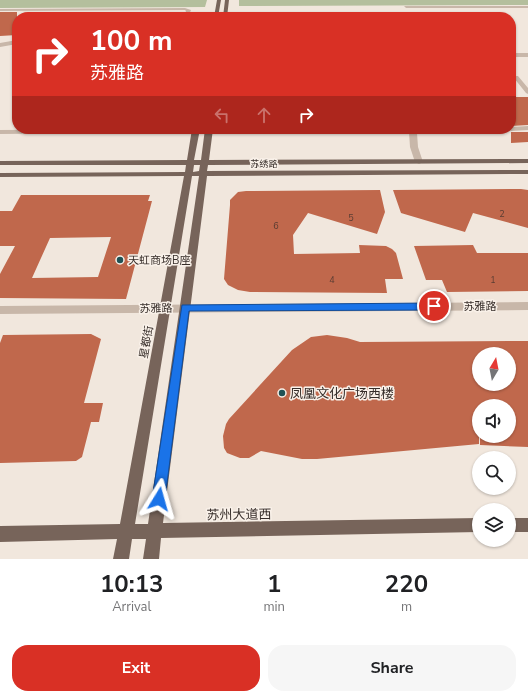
<!DOCTYPE html>
<meta charset="utf-8">
<style>
body{margin:0;font-family:"Nunito Sans","Noto Sans SC",sans-serif;background:#f6f6f6;color:#202124;height:100vh;display:flex;flex-direction:column;font-size:15px;white-space:nowrap}
*{box-sizing:border-box;margin:0}
p{font-size:13px;color:#757577}
.icon{flex:none;width:22px;height:22px;fill:none;stroke:currentColor;stroke-width:2;stroke-linecap:round;stroke-linejoin:round}
.map{position:relative;height:559px;overflow:hidden}
.details{display:flex;flex-direction:column;background:#fff;flex:1}
.details>*{flex:none}
.guide{position:absolute;left:12px;top:12px;width:504px;height:122px;border-radius:16px;box-shadow:0 1px 3px #0004;background:#d93025;color:#fff;overflow:hidden}
.needle{width:26px;rotate:10deg}
.buttons{position:absolute;left:472px;top:347px;display:grid;gap:8px}
.buttons a{display:grid;place-items:center;width:44px;height:44px;border-radius:50%;background:#fff;box-shadow:0 1px 3px #0004;font-size:20px}
.pin{position:absolute;display:grid;place-items:center;width:34px;height:34px;color:#fff;margin:-17px;border:2px solid #fff;border-radius:50%;box-shadow:0 1px 4px #0007}
.me{position:absolute;width:44px;margin:-22px;rotate:8deg;stroke-linejoin:round;filter:drop-shadow(0 0 3px #0008)}
.turn{display:flex;align-items:center;gap:14px;height:84px;padding:0 12px;font-size:18px}
.turn .icon{width:52px;height:52px;stroke-width:2.5}
.turn b{display:block;font-size:28px;line-height:34px}
.lanes{display:flex;align-items:center;height:38px;padding:0 12px;background:#0003;justify-content:center;gap:20px;direction:ltr}
.lanes .off{opacity:.35}
.eta{display:flex;justify-content:space-evenly;align-items:center;height:68px;text-align:center}
.eta b{font-size:24px;font-weight:700;line-height:28px}
.button{display:flex;gap:8px;margin-top:auto;padding:8px 12px}
.button a{flex:1;height:46px;border-radius:16px;background:#d93025;color:#fff;font-size:16px;font-weight:700;line-height:46px;text-align:center}
.button a+a{background:#f6f6f6;color:#202124}
.map>svg:first-child{display:block}
.green{fill:#b4bf9d}
.building{fill:#c0684c;fill-rule:evenodd}
.lines{fill:none;stroke-linecap:round;stroke-linejoin:round}
.minor{fill:#c8b7a9;fill-rule:evenodd}
.major{fill:#77645a;fill-rule:evenodd}
.route{fill:#1a73e8;stroke:#114b97}
.poi-dot{fill:#205255;stroke:#f9f1e9;stroke-width:1.5}
.labels{text-anchor:middle;stroke-width:3;stroke-linejoin:round;paint-order:stroke}
.far-street-label{font-size:9px;fill:#362d29;stroke:#f9f1e9}
.number-label{font-size:9px;fill:#583c32}
.poi-label{font-size:11px;fill:#362d29;stroke:#f9f1e9;text-anchor:start}
.street-label{font-size:11px;fill:#362d29;stroke:#f9f1e9}
.near-poi-label{font-size:13px;fill:#362d29;stroke:#f9f1e9;text-anchor:start}
.near-street-label{font-size:13px;fill:#362d29;stroke:#f9f1e9}
</style>
<div class="map">
<svg width="528" height="559" viewBox="0 0 528 559">
<rect width="100%" height="100%" fill="#f1e7dd"/>
<!-- green -->
<path class="green" d="M0 0H207L205 7 0 8Z
M239 0H528V5L239 6Z"/>
<!-- building -->
<path class="building" d="M0 12H17V35L0 36Z
M511 97H528V125L511 126Z
M511 132H528V142L511 143Z
M521 189 528 190V228L473 213 465 232 401 213 393 190Z
M380 190 385 212 377 234 308 213 293 235 294 254 360 253 359 245 386 246 392 249 396 253 403 279H385L387 293 250 292 238 290 228 285 224 279 230 205V200L238 192 246 191Z
M21 195H150L148 201H152L126 299 0 298V274L15 246H0V211H12ZM111 237 98 277 32 278 50 238Z
M473 245 477 253H528V291L447 292 442 280H426L414 246Z
M91 334 101 339 84 403H103L99 422H91L82 457 76 461 0 463V343L3 335Z
M327 335 347 338 360 342 528 341V447L480 445V436H509V406H479V444L317 459H302L261 451 249 458H240L227 453 224 448 223 436 226 424 229 419 292 350 311 337ZM479 354H509V384H479Z"/>
<g class="lines">
<!-- minor -->
<path class="minor" d="M404 6H528V8H406Z
M185 8 191 10 188 17H184L186 11 185 10 0 11V9Z
M320 14H324V15L323 17H318Z
M17 40V44L0 47V43Z
M511 53H528V57H511Z
M514 76H518L528 88V94L526 93 514 78Z
M528 126V130L511 131 507 129H511V127Z
M159 129 155 131 115 133 0 134V130Z
M414 129H424L417 133 418 147 423 162 419 164 415 162 410 147 409 132Z
M528 302V310L0 314V306Z"/>
<!-- major -->
<path class="major" d="M217 0H221L218 17H214Z
M225 0H229L227 17H223Z
M192 129H200L194 160H201L205 129H213L209 160 528 159V163L208 165 207 171 528 170V174L207 176 163 523 479 518V532L161 538 159 559H143L146 539H132L129 559H113L117 539 0 542V526L120 524 184 176 0 177V173L185 172 186 165H0V161L187 160ZM194 165H200L199 171 193 172ZM192 176H199L148 524H135Z
M509 518H528V532H509Z"/>
</g>
<!-- route -->
<path class="route" d="M434 303 439 306 434 310 189 311 165 499 163 504 159 506 154 504 152 499 182 305Z"/>
<!-- markers -->
<g class="poi-dot">
<circle cx="120" cy="260" r="4"/>
<circle cx="282" cy="393" r="4"/>
</g>
<g class="labels">
<!-- far-street labels -->
<g class="far-street-label">
<text x="264" y="167">苏绣路</text>
</g>
<!-- number labels -->
<g class="number-label">
<text x="502" y="217">2</text>
<text x="351" y="221">5</text>
<text x="276" y="229">6</text>
<text x="332" y="283">4</text>
<text x="493" y="283">1</text>
</g>
<!-- poi labels -->
<g class="poi-label">
<text x="128" y="264">天虹商场B座</text>
</g>
<!-- street labels -->
<g class="street-label">
<text x="480" y="310">苏雅路</text>
<text transform="translate(156 308) rotate(-1)" y="4">苏雅路</text>
<text transform="translate(146 342) rotate(-80)" y="4">星都街</text>
</g>
<!-- near-poi labels -->
<g class="near-poi-label">
<text x="290" y="398">凤凰文化广场西楼</text>
</g>
<!-- near-street labels -->
<g class="near-street-label">
<text transform="translate(239 514) rotate(-1)" y="5">苏州大道西</text>
</g>
</g>
</svg>
<div class="buttons">
<a><svg class="needle" viewBox="-14 -14 28 28"><path d="M0-13l5 13h-10z" fill="#e53935"/><path d="M0 13l5-13h-10z" fill="#757577"/></svg></a>
<a><svg class="icon" aria-label="sound" viewBox="0 0 24 24"><path d="M4 9h4l5-4v14l-5-4H4zM17 9q2 3 0 6"/></svg></a>
<a><svg class="icon" aria-label="search" viewBox="0 0 24 24"><circle cx="10" cy="10" r="6"/><path d="M15 15l6 6"/></svg></a>
<a><svg class="icon" aria-label="layers" viewBox="0 0 24 24"><path d="M12 4l9 5-9 5-9-5zM3 14l9 5 9-5"/></svg></a>
</div>
<div class="pin" style="left:434px;top:306px;background:#d93025"><svg class="icon" aria-label="arrive" viewBox="0 0 24 24"><path d="M6 21V4h12l-3 4 3 4H6"/></svg></div>
<svg class="me" style="left:159px;top:499px" viewBox="-20 -20 40 40"><path d="M0-17L14 15 0 8-14 15z" fill="#1a73e8" stroke="#fff" stroke-width="4"/></svg>
<div class="guide">
<div class="turn"><svg class="icon" aria-label="right" viewBox="0 0 24 24"><path d="M7 20v-9h11M14 6l5 5-5 5"/></svg><div><b>100 m</b>苏雅路</div></div>
<div class="lanes"><svg class="icon off" aria-label="left" viewBox="0 0 24 24"><path d="M17 20v-9H6M10 6l-5 5 5 5"/></svg><svg class="icon off" aria-label="ahead" viewBox="0 0 24 24"><path d="M12 20V5M6 11l6-6 6 6"/></svg><svg class="icon" aria-label="right" viewBox="0 0 24 24"><path d="M7 20v-9h11M14 6l5 5-5 5"/></svg></div>
</div>
</div>
<section class="details">
<div class="eta">
<div><b>10:13</b><p>Arrival</p></div>
<div><b>1</b><p>min</p></div>
<div><b>220</b><p>m</p></div>
</div>
<div class="button"><a>Exit</a><a>Share</a></div>
</section>
